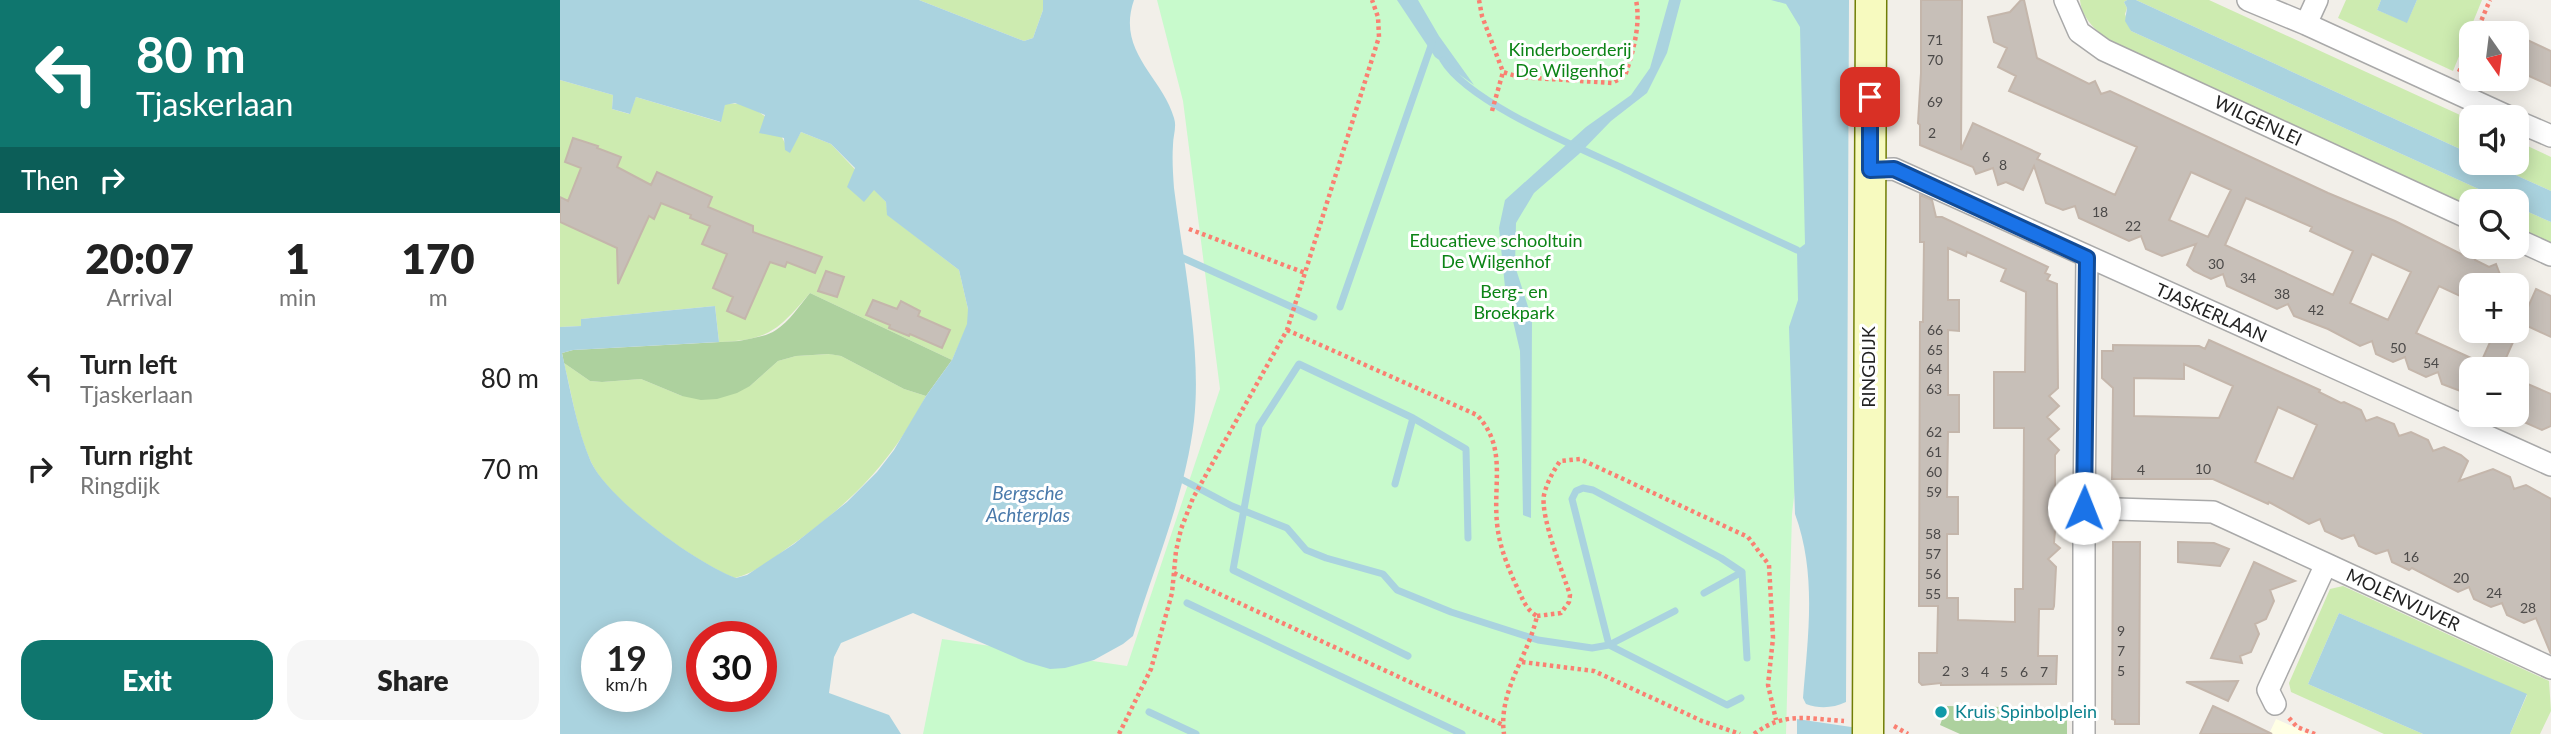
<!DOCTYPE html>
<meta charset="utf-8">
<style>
body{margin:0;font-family:Lato,sans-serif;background:#f6f6f6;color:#222;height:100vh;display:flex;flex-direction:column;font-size:26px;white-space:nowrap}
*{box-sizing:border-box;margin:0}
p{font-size:23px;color:#767676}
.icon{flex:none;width:38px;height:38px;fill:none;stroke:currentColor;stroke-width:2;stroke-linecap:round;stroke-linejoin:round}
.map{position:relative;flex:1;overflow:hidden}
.sheet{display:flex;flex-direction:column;background:#fff;width:560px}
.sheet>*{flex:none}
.banner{background:#0f766e;color:#fff;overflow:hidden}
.needle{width:46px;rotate:166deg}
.fabs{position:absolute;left:1899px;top:21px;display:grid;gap:14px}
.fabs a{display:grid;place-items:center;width:70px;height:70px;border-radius:14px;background:#fff;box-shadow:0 4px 18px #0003;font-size:35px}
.speed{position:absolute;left:21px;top:621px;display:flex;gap:14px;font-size:35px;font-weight:700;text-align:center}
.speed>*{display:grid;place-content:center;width:91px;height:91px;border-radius:50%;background:#fff;box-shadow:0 4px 18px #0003;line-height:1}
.speed small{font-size:18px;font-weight:400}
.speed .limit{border:10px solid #d22;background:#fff;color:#111}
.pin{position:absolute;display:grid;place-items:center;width:60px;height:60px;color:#fff;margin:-30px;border-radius:14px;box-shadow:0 4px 10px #0006}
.me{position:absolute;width:77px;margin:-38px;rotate:1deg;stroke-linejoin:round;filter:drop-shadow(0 0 5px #0008)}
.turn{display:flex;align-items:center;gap:24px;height:147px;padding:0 21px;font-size:32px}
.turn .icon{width:91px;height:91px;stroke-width:2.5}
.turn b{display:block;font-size:49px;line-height:60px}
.then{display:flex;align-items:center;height:66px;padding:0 21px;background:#0003;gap:14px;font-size:26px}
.eta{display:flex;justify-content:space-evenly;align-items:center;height:119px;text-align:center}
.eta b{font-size:42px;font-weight:800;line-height:49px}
.cta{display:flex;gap:14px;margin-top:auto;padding:14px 21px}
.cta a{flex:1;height:80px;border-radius:21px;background:#0f766e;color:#fff;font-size:28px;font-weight:800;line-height:80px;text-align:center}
.cta a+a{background:#f6f6f6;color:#222}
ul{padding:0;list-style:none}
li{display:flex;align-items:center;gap:21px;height:91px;padding:0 21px}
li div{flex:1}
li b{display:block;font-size:26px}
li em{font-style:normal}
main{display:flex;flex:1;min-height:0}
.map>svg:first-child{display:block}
.education{fill:#ffffe5}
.grass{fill:#cdebb0}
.forest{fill:#add19e}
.park{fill:#c8facc}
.water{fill:#aad3df;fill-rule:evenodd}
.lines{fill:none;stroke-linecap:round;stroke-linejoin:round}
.stream{stroke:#aad3df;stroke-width:7}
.building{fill:#c7bfb8;stroke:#c4b6ab;stroke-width:2;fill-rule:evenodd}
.street-casing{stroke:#a9a9a9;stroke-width:24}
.secondary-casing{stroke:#707d05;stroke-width:33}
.path{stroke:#fa8072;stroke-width:4.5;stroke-dasharray:3.5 3.5;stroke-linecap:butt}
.street{stroke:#fff;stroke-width:21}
.secondary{stroke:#f7fabf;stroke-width:30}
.route-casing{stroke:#114b97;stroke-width:18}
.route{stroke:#1a73e8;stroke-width:12}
.culture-dot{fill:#0f9aa8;stroke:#fff;stroke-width:2.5}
.labels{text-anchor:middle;stroke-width:6;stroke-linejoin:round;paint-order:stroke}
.number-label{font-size:14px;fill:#4b4948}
.park-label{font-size:18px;fill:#0c8416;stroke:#fff}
.street-label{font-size:18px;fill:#222;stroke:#fff}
.culture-label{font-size:18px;fill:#0d838f;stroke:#fff;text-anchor:start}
.water-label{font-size:19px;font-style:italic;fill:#4a7aab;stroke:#fff}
</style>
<main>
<section class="sheet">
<div class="banner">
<div class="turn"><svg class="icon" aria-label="left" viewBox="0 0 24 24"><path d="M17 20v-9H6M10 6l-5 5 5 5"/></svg><div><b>80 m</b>Tjaskerlaan</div></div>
<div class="then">Then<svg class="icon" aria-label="right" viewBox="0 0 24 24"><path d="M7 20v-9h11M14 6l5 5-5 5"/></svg></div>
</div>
<div class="eta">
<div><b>20:07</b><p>Arrival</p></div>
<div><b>1</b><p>min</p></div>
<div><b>170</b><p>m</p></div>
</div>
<ul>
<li><svg class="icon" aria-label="left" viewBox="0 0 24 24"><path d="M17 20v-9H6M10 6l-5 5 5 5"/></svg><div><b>Turn left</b><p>Tjaskerlaan</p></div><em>80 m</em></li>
<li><svg class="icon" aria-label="right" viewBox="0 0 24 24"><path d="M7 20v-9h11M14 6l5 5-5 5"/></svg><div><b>Turn right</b><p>Ringdijk</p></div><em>70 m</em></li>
</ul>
<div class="cta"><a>Exit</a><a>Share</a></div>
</section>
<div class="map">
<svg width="1991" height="734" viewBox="0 0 1991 734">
<rect width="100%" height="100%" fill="#f2efe9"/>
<!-- education -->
<path class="education" d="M1716 719 1750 734H1709Z"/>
<!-- grass -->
<path class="grass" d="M359 0H483V10L473 38 464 41Z
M1520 0H1567L1564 2 1567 8 1565 14 1571 31 1945 201H1911V210L1553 43C1538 32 1522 20 1520 0Z
M1576 0H1649L1911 120V154Z
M1786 0H1821L1817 10 1847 22 1857 0H1922L1893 71 1778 18Z
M0 80 53 95 52 109 69 114 76 97 160 122 165 104C196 99 219 126 229 152L241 132 271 144 326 202 328 215 399 270 408 309V324L392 360 250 293C218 330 210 340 159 342L155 306 21 319 22 326 0 327Z
M1957 141 1991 157V191L1929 163H1956Z
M1957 207 1991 222V247L1957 231Z
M270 354 281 356 344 389 366 396C331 464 288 506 226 549 210 561 195 573 175 578 136 563 48 500 31 462 17 431 12 395 4 363L30 381 42 382 81 379 122 396 190 386 218 361 236 356Z
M1783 586 1989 681 1991 711 1980 734H1950L1967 695 1779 613 1748 684 1863 734H1824L1731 692 1729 683 1770 589Z"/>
<!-- forest -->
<path class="forest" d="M250 293 392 360 366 396 344 389 281 356 269 354 236 356 218 361 190 386 177 393 157 399 141 400 122 396 81 379 42 382 30 381 4 363 2 353 13 350 179 341C191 338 206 337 216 330 229 322 240 305 250 293Z
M1387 706 1507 708V734H1400L1380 725Z"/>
<!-- park -->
<path class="park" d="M597 0H1267L1263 255 1232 514 1226 734H363L382 639 567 666 660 389 623 101Z"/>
<!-- water -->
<path class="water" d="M0 0H359L464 41 473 38 483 10V0H574C556 52 602 76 614 118 617 127 613 136 613 145 612 159 613 174 614 188 623 260 642 350 634 421 625 496 595 564 573 636L563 644 534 660 505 668 490 669 466 662 353 613 281 643 274 657 269 693 329 715 341 734H0V327L21 326V319L155 306 159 342 13 350 2 353C10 388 17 430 31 462 49 500 136 563 176 578L187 575 234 544 287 502 317 472 334 450 366 396 392 360 407 324 408 309 399 270 327 215 326 202 314 190 304 202 287 187 295 168 271 144 241 132 230 153 225 150 224 138 199 133 205 115 175 103 165 105 161 122 76 97 70 114 52 109 53 95 0 80ZM96 637V696H37V637ZM201 637V696H142V637Z
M837 0H858L879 36 914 85 875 57Z
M1109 0H1121L1107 53 1087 93 1051 121 1019 154 974 193 956 223 955 266 972 319 971 518 963 515 960 351 945 287 939 228 945 200 1026 127 1071 95 1090 68Z
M1211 0H1289L1286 702C1273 708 1260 709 1246 704L1243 698C1248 636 1257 574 1235 514L1229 327 1238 300 1237 250 1245 244 1240 27 1226 4Z
M1567 0H1576L1911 154V163H1929L1991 191V222L1957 207 1956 201H1945L1571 31 1565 21 1567 8 1564 2Z
M1821 0H1857L1847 23 1817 10Z
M1779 613 1967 694 1950 734H1863L1748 684Z
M1237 719 1298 728V734H1237Z"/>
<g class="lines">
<!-- stream -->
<path class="stream" d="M883 60C909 104 1025 150 1073 173 1128 199 1183 225 1237 250
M623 258 754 317
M780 307 872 43
M853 418 906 449 908 538
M623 480 672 506 727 528 746 550 766 558 823 574 837 590 891 612 978 640 1032 648 1049 645 1115 611
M835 484 853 418 739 364 699 426 673 570 848 656
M1144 593 1182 572
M627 603 902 734
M1181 698 1167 705 1049 645 1012 499 1016 491 1023 488 1033 490 1161 558 1182 572 1187 658
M589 712 636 734"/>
</g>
<!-- building -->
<path class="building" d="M1361 0H1402L1401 150 1413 123 1480 154 1477 159 1555 195 1577 147 1449 91 1456 76 1438 67 1447 48 1434 42 1428 17 1450 12 1461 0H1464L1477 58 1529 84 1535 81 1541 94 1550 91 1768 193 1835 221 1903 255 1909 244 1915 260 1929 267 1936 264 1944 285H1911V295L1902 291 1900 296 1879 286 1856 333 1911 358V395L1882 384 1878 372 1866 377 1849 369 1845 357 1833 362 1816 354 1812 341 1800 346 1768 329 1734 316 1728 304 1717 309 1667 286 1663 274 1651 279 1634 271 1627 265 1636 244 1602 256 1586 249 1581 236 1569 241 1519 218 1515 206 1503 210 1486 203 1474 166 1463 190 1446 182 1438 185 1433 168 1416 174 1413 167 1360 145V125L1358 123 1361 73ZM1631 172 1671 190 1648 237 1609 220ZM1686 198 1752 227 1750 231 1793 251 1773 295 1665 245ZM1812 254 1851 272 1828 320 1790 303Z
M1963 38 1991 51V86L1956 70V51Z
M13 138 38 146 37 148 61 157 57 167 91 185 97 172 152 197 148 207 193 226V232L262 257 255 273 227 262 225 267 210 262 185 319 167 311 173 297 153 288 167 254 142 244 150 226 130 218 131 215 101 203 94 219 89 216 58 284 57 248 0 222V197L8 201 21 168 5 162Z
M1360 195 1372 200 1376 217H1382L1488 267 1485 273 1490 275 1487 280 1497 284 1498 388 1489 396 1499 406 1487 417 1499 429 1488 439 1499 450 1495 455V507L1497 508 1494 543 1500 548 1488 559 1496 567 1494 606 1493 609H1479L1478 656H1497L1496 684 1381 685V683L1362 685 1359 682V653H1377L1378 606H1359L1360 322H1363L1364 242H1360ZM1388 248 1406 256 1407 252 1446 269 1441 281 1466 292 1465 372H1434V428H1464L1463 589H1455V622L1398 620V598H1387V534H1398V497H1387L1388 432H1399V395H1388V330L1399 331V300H1388Z
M266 271 284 277 277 297 258 291Z
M1976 289 1991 296V337L1961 323Z
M313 300 337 309 341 301 360 311 358 316 390 330 382 348 350 334 349 336 329 328 330 325 306 315Z
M1935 331H1958L1941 369H1918Z
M1649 340 1760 390 1759 392 1781 403 1784 402 1801 410 1806 421 1817 417 1834 424 1839 436 1851 432 1868 440 1873 451 1884 447 1901 455 1908 461 1899 481 1933 469 1950 477 1954 489 1966 485 1991 499V654L1976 618 1964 623 1947 615 1942 603 1931 607 1914 599 1909 587 1898 592 1852 568 1849 570 1832 562 1828 550 1816 554 1799 546 1794 535 1782 539 1765 531 1760 519 1749 524 1709 502 1708 504 1653 479H1552L1553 388 1542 378V351H1553V345L1639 346 1645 349ZM1624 364 1673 386 1659 418 1574 416V378L1624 379ZM1718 407 1757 425 1733 479 1695 462Z
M1956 379 1991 394V426L1982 430 1964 422 1963 418 1956 415Z
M1553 542H1580L1579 724H1555V720L1552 719Z
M1618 542 1654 543 1669 549 1660 566 1618 562Z
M1694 562 1735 581 1710 590 1714 601 1706 619 1695 624 1699 634 1691 652 1680 656 1682 663 1651 658Z
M1678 681 1668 701 1626 682Z
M1653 706 1677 717 1712 734H1640Z"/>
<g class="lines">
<defs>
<path id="street" d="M1505 0 1519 32 1544 50 1911 219
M1688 0 1746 24 1949 117
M1746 24 1757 0
M1956 121 1991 136
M1310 170 1334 169 1991 465
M1956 239 1991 255
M1524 508 1653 512 1766 564
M1715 704 1708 690 1766 564 1991 668
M1524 734V508L1527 258"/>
<path id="secondary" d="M1308 734 1311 0"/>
</defs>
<!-- street casing -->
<use href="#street" class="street-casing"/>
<!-- secondary casing -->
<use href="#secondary" class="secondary-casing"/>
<!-- path -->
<path class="path" d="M919 0 922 16 943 72 959 77 1052 83 1065 76C1073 52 1081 25 1076 0
M1916 33 1930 0
M1899 72 1911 44
M932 111 943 72
M629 229 745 273
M727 330 917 415C947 447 933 482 937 523 939 545 947 565 956 585 962 597 965 609 977 616 968 657 938 691 944 734
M614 573 943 725
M977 616 1001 613 1009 602 1010 595C1003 573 980 516 984 495 987 482 993 472 1000 461L1020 459 1188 537 1209 565 1213 638 1208 685 1216 720
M962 662 1034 671 1142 721 1180 734
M1729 718 1737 727 1755 734
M1334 726 1348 734
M559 734 591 669 612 593 616 551 621 529 633 498 727 330 819 37 818 17 812 0
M1194 734C1225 711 1248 719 1284 721"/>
<!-- street -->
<use href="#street" class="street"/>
<!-- secondary -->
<use href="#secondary" class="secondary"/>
</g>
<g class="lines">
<defs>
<path id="route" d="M1310 97V170L1334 169 1527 258 1524 508"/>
</defs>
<!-- route casing -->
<use href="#route" class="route-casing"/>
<!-- route -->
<use href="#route" class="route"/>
</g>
<!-- markers -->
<circle class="culture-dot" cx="1381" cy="712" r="7"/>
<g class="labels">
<!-- number labels -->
<g class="number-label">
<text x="1375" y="45">71</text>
<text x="1375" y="65">70</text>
<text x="1375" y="107">69</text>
<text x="1372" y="138">2</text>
<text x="1426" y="162">6</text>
<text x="1443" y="170">8</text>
<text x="1540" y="217">18</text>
<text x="1573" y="231">22</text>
<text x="1656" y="269">30</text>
<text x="1688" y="283">34</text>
<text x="1722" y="299">38</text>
<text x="1756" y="315">42</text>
<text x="1375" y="335">66</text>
<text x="1838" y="353">50</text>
<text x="1375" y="355">65</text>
<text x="1871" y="368">54</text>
<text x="1374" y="374">64</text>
<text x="1374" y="394">63</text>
<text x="1374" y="437">62</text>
<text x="1374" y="457">61</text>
<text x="1643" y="474">10</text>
<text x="1581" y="475">4</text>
<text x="1374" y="477">60</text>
<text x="1374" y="497">59</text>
<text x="1373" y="539">58</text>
<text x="1373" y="559">57</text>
<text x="1851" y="562">16</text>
<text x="1373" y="579">56</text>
<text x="1901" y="583">20</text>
<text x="1934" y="598">24</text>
<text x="1373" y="599">55</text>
<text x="1968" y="613">28</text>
<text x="1561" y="636">9</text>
<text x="1561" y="656">7</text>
<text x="1386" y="676">2</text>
<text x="1561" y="676">5</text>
<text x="1405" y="677">3</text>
<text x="1425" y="677">4</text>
<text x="1444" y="677">5</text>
<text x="1464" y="677">6</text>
<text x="1484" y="677">7</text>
</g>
<!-- park labels -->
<g class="park-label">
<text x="1010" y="56">Kinderboerderij<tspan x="1010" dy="21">De Wilgenhof</tspan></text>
<text x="936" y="247">Educatieve schooltuin<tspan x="936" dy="21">De Wilgenhof</tspan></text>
<text x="954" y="298">Berg- en<tspan x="954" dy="21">Broekpark</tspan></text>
</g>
<!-- street labels -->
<g class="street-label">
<text transform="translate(1698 121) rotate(25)" y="6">WILGENLEI</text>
<text transform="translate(1651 313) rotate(24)" y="6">TJASKERLAAN</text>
<text transform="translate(1309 367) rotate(-90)" y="6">RINGDIJK</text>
<text transform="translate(1843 600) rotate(25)" y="6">MOLENVIJVER</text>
</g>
<!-- culture labels -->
<g class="culture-label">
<text x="1395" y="718">Kruis Spinbolplein</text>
</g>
<!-- water labels -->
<g class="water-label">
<text x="468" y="500">Bergsche<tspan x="468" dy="22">Achterplas</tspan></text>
</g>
</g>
</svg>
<div class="fabs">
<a><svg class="needle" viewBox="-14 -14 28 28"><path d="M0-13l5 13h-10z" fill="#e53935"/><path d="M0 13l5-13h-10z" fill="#767676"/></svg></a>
<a><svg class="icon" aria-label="sound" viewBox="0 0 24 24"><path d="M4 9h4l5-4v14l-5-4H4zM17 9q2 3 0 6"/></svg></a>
<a><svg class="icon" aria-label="search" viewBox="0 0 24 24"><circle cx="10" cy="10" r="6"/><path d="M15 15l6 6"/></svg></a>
<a>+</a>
<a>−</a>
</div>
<div class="speed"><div>19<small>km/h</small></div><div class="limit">30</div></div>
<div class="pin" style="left:1310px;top:97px;background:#d93025"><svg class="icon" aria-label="arrive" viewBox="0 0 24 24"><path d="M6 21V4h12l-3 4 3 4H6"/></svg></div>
<svg class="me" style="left:1524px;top:508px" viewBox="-20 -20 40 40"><circle r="19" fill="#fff"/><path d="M0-13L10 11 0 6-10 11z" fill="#1a73e8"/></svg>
</div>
</main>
